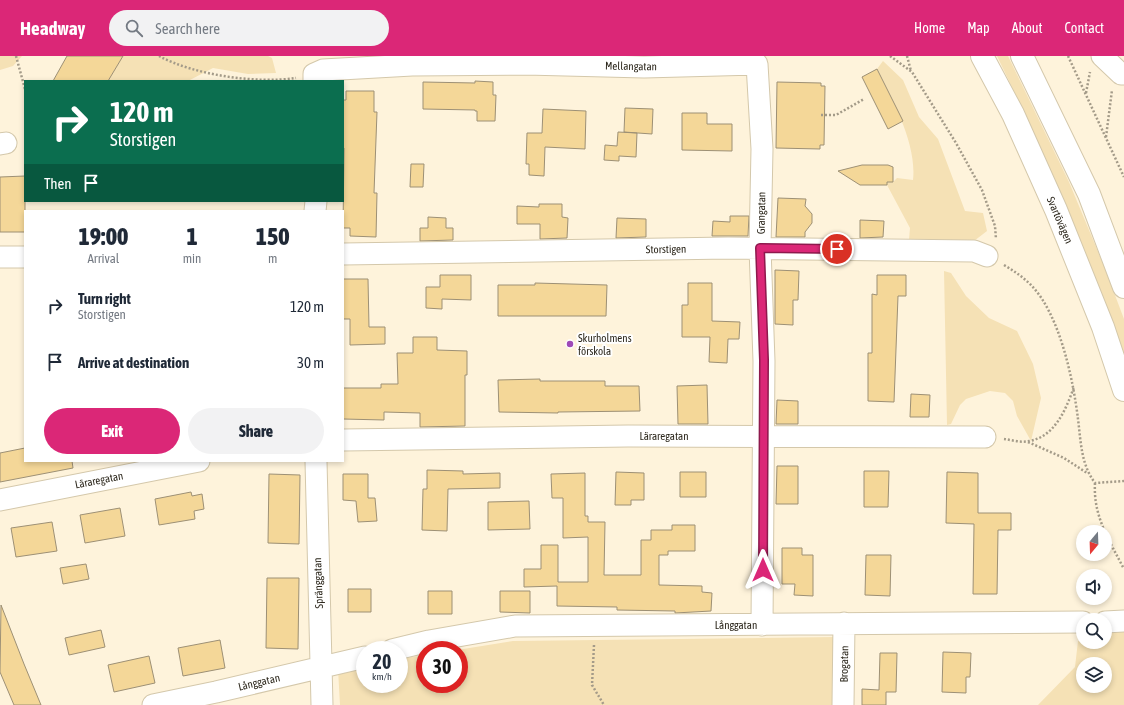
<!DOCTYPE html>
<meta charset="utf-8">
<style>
body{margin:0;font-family:"Asap Condensed",sans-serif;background:#f2f2f3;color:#1f2937;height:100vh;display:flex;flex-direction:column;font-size:15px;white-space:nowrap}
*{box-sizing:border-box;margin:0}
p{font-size:13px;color:#747a83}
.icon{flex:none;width:22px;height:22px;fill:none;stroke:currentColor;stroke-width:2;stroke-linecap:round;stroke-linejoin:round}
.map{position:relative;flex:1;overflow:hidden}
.sheet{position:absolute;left:24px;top:154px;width:320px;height:252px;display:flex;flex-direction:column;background:#fff;border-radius:0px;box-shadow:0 2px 6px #0003}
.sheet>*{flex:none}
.banner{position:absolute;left:24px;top:24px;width:320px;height:122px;border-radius:0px;box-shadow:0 2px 6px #0003;background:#0b6e4f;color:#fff;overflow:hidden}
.needle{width:26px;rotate:199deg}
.fabs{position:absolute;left:1076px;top:469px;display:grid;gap:8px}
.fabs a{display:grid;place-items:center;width:36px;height:36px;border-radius:50%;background:#fff;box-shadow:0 2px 6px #0003;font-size:20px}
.speed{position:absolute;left:356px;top:585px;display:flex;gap:8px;font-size:20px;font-weight:700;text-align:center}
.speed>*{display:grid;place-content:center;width:52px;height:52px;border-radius:50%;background:#fff;box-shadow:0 2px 6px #0003;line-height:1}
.speed small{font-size:10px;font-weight:400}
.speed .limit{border:6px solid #d22;background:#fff;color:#111}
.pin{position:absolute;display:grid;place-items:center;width:34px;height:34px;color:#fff;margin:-17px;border:2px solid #fff;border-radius:50%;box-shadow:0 1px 4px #0007}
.me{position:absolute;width:44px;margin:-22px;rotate:0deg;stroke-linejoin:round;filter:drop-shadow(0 0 3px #0008)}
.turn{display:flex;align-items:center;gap:14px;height:84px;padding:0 20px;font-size:18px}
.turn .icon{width:52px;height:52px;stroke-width:2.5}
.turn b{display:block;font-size:28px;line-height:34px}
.then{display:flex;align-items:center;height:38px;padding:0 20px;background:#0003;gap:8px;font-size:15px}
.eta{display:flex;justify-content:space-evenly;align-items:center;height:68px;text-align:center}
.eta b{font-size:24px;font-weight:800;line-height:28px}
.primary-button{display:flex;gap:8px;margin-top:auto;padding:8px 20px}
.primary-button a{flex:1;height:46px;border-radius:24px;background:#db2777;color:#fff;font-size:16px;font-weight:800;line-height:46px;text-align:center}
.primary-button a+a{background:#f2f2f3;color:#1f2937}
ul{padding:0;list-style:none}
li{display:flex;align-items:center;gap:12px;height:56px;padding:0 20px}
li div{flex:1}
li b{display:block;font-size:15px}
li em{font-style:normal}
header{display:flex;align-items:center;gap:24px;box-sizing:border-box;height:56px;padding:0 20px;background:#db2777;color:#fff}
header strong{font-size:19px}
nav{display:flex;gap:22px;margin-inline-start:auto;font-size:14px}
.search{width:280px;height:36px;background:#f2f2f3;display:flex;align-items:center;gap:10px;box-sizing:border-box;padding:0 14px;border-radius:22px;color:#747a83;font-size:15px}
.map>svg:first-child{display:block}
.green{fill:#f5e1b5;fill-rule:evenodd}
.building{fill:#f4d798;stroke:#9d9075}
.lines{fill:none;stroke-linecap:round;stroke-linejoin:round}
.minor-casing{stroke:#d4c8ab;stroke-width:23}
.major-casing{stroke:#d4c8ab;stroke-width:24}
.path{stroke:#a49b89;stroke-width:2.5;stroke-dasharray:2 2;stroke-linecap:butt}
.minor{stroke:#fff;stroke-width:21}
.major{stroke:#fff;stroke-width:22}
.route-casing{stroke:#8e194d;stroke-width:10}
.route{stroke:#db2777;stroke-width:7}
.poi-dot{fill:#9e49b7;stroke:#fff;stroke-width:1.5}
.labels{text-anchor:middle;stroke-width:4;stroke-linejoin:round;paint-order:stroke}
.street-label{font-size:11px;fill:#2d281d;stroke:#fff}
.poi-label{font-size:11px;fill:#2d281d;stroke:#fff;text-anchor:start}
</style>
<header>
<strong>Headway</strong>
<div class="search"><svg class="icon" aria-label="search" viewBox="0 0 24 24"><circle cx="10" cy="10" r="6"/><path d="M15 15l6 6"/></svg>Search here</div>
<nav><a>Home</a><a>Map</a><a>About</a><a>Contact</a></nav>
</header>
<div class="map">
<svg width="1124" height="649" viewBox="0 0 1124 649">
<rect width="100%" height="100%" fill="#fef3db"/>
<!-- green -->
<path class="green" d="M0 0H22L13 10 0 14Z
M123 0H268L272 2 276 17 248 18 213 12 188 25H108Z
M997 0H1008L1069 126 1104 210 1124 263V298C1087 194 1045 99 997 0Z
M883 5 903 24 919 61 938 83 965 155 983 157 987 175 974 185 909 184 910 172 887 129V126H893L897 122 913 124C917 88 893 45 877 13Z
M944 215 951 217 966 240 989 262 1017 275 1033 308 1041 342 1031 385 1017 360 1013 345 1005 337 990 335 966 343 960 349 951 368 947 369Z
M1124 573V649H1038L1075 611 1078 585 1083 584V586H1105V578ZM1083 608H1105V630H1083Z
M836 581V649H340L338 613 365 609V628H399V603L425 599V628H459V594H457L513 585Z"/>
<!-- building -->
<path class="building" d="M67 0H123L108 25H53Z
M877 13 903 65 888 73 862 21Z
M475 25 493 26V39H496L495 65H477V55H475V54L423 53V26L475 27Z
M777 26 821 27V30H825L824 89H820V93L776 92Z
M346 35H374V56H377L374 137H377L376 181 350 180V172H343L344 92H343V44H346Z
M625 52 653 53 652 78 624 76Z
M543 53 586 55 585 93 545 91 544 120 529 119V108H526L527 77H542Z
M682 57H707V68H732V95L682 94Z
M618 76 637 77 636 101 619 100V105L604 104 605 89 617 90Z
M411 108H424L423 131H410Z
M862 109H888L893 111V126H887V129H860L838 115Z
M25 120V176H0V121Z
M778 142 806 143 805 150 812 158V167L805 176V181H776Z
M539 148H562V161L568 162 567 182 540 183V168H517V150L539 151Z
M730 160H749L748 180H712L713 165 730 166Z
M428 161 446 162V172H453V184L420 185V172H428Z
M617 162 646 163V181L616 182Z
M860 164 884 165 883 181 860 182Z
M775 214 799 215 798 244H793V269L775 268Z
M440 219H471V244L442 243V253L426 252V231H440Z
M877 219H906V240H898L894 346 868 345V297H872V238L877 239Z
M343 223H368L369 271H385V288L350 289V263H343Z
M535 227 607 229 606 260H498V229H535Z
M688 227H712V265L740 266 739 283H728L727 307 709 306 710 281H682V249H688Z
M413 281H437V294L467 295V319H465V370L420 371V357L384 356V364L343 363V332H381V328H398L397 297H413Z
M540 323V325H605V330H639L640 355 558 356V357L499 356 498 324Z
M707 329 708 368H678L677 330Z
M911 338 930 339 929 361H910Z
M777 344 798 345V368H776Z
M25 392V405H72L73 412 0 426V397Z
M777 410H798V448H776Z
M427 414 463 415V418L500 417V432L448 433 447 475 422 474 423 433H427Z
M864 415H889L888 451H864Z
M616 416 644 417V444H631V449H615Z
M680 416H706V441H680Z
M947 416 978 417V457H1011V474H998L997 538H973L974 468 946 467Z
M585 417V460H588V466H605L604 519H641V484H651V474H672V469H695V495H668V499H659V529L702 530V536L712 537 711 555 675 557V555L617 554V551L557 550V530L524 531V513H541V489H558V526H588V481L563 482V442H552L551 418Z
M269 418 300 419 299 488 268 487Z
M343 418H368V442H375L377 465 358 466 356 445 343 444Z
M191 436 192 440 202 438 204 453 194 455 195 463 159 469 155 443Z
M529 445 530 473 488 474V446Z
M120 452 125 480 85 487 80 459Z
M52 466 57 495 16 501 11 472Z
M782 492H802V499H813V540L794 539 795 528H782Z
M866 499H891L890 540 865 539Z
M86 508 89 523 63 528 60 512Z
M267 522H299L298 593 266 592Z
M348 533H371V556H348Z
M428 535H452V558H428Z
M500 535H530V557L500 556Z
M1 549 24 608 41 649H14L0 616Z
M101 574 105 591 69 599 65 582Z
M220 584 225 612 183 620 178 592Z
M943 596 971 597 970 621H966V637L942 636Z
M880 597H897L896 636H886V649H862V633L879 634Z
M149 600 155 627 114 636 108 609Z"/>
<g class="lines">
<defs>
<path id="minor" d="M1102 0 1121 18H1124
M314 25V18L323 14 412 9 526 8 644 11 757 8 762 93 760 192 764 305 762 569
M0 88 6 87
M315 155 316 145
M343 198 728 192 974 195 987 200
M0 201H25
M343 384 628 380 985 381
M316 405 322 649
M0 444 199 405
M1105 566 1124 565
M392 594 429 585 515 570 1083 566
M153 649 216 636 365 601
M843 649 844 567"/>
<path id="major" d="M982 0 1013 58 1056 154 1103 271 1124 334
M1022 0 1089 138 1124 231"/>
</defs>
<!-- minor casing -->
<use href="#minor" class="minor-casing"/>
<!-- major casing -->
<use href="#major" class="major-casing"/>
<!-- path -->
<path class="path" d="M16 0 25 33
M159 0C194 19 257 28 296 22
M890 0 912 16 956 87 982 134 995 170 996 183
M907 0 911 15
M1068 0 1124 121
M1086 37 1090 16
M821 59H836L864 43
M1106 81 1112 34
M1004 209C1014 215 1023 221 1031 229 1060 259 1073 323 1078 363 1081 387 1081 408 1095 427L1124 425
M1004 383C1012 384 1021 387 1029 385 1055 381 1066 353 1074 331
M1028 386 1064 402 1087 417
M1095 427C1093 460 1109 484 1124 513
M594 589 592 629 604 649"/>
<!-- minor -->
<use href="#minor" class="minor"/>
<!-- major -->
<use href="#major" class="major"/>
</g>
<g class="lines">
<defs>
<path id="route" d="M763 514 764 304 760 192 837 193"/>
</defs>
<!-- route casing -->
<use href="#route" class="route-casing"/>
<!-- route -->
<use href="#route" class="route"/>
</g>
<!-- markers -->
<circle class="poi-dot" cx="570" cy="288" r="4"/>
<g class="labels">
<!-- street labels -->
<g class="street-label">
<text transform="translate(631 10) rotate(1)" y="4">Mellangatan</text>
<text transform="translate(761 157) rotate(-89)" y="4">Grangatan</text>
<text transform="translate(1060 164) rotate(67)" y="4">Svartövägen</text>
<text transform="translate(666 193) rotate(-1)" y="4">Storstigen</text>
<text x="664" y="384">Läraregatan</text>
<text transform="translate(99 424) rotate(-11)" y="4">Läraregatan</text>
<text transform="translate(318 527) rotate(-92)" y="4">Spränggatan</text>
<text x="736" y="573">Långgatan</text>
<text transform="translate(844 608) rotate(-89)" y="4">Brogatan</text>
<text transform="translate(259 626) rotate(-13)" y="4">Långgatan</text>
</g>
<!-- poi labels -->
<g class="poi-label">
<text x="578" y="286">Skurholmens<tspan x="578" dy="13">förskola</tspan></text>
</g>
</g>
</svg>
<div class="fabs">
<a><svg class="needle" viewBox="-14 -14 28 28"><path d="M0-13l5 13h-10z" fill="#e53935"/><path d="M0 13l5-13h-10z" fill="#747a83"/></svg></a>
<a><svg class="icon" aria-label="sound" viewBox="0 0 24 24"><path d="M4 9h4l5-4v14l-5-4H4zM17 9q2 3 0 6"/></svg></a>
<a><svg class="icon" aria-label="search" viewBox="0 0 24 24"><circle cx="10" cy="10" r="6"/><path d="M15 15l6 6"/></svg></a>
<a><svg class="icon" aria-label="layers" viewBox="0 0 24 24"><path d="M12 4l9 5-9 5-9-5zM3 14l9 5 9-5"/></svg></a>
</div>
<div class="speed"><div>20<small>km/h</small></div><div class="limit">30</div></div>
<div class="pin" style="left:837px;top:193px;background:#d93025"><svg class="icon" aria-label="arrive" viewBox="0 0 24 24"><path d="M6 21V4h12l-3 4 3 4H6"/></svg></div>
<svg class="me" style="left:763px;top:514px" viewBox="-20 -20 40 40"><path d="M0-17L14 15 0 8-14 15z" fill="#db2777" stroke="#fff" stroke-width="4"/></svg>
<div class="banner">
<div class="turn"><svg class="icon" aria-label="right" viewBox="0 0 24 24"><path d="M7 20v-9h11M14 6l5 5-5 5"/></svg><div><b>120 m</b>Storstigen</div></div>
<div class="then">Then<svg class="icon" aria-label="arrive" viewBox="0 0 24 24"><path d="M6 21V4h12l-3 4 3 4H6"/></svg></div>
</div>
<section class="sheet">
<div class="eta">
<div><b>19:00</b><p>Arrival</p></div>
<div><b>1</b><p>min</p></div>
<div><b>150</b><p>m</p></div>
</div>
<ul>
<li><svg class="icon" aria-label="right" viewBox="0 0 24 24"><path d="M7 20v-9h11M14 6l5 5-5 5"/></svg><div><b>Turn right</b><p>Storstigen</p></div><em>120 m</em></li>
<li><svg class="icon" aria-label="arrive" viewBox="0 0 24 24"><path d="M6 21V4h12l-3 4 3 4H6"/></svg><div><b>Arrive at destination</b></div><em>30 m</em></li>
</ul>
<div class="primary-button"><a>Exit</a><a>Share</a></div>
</section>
</div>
